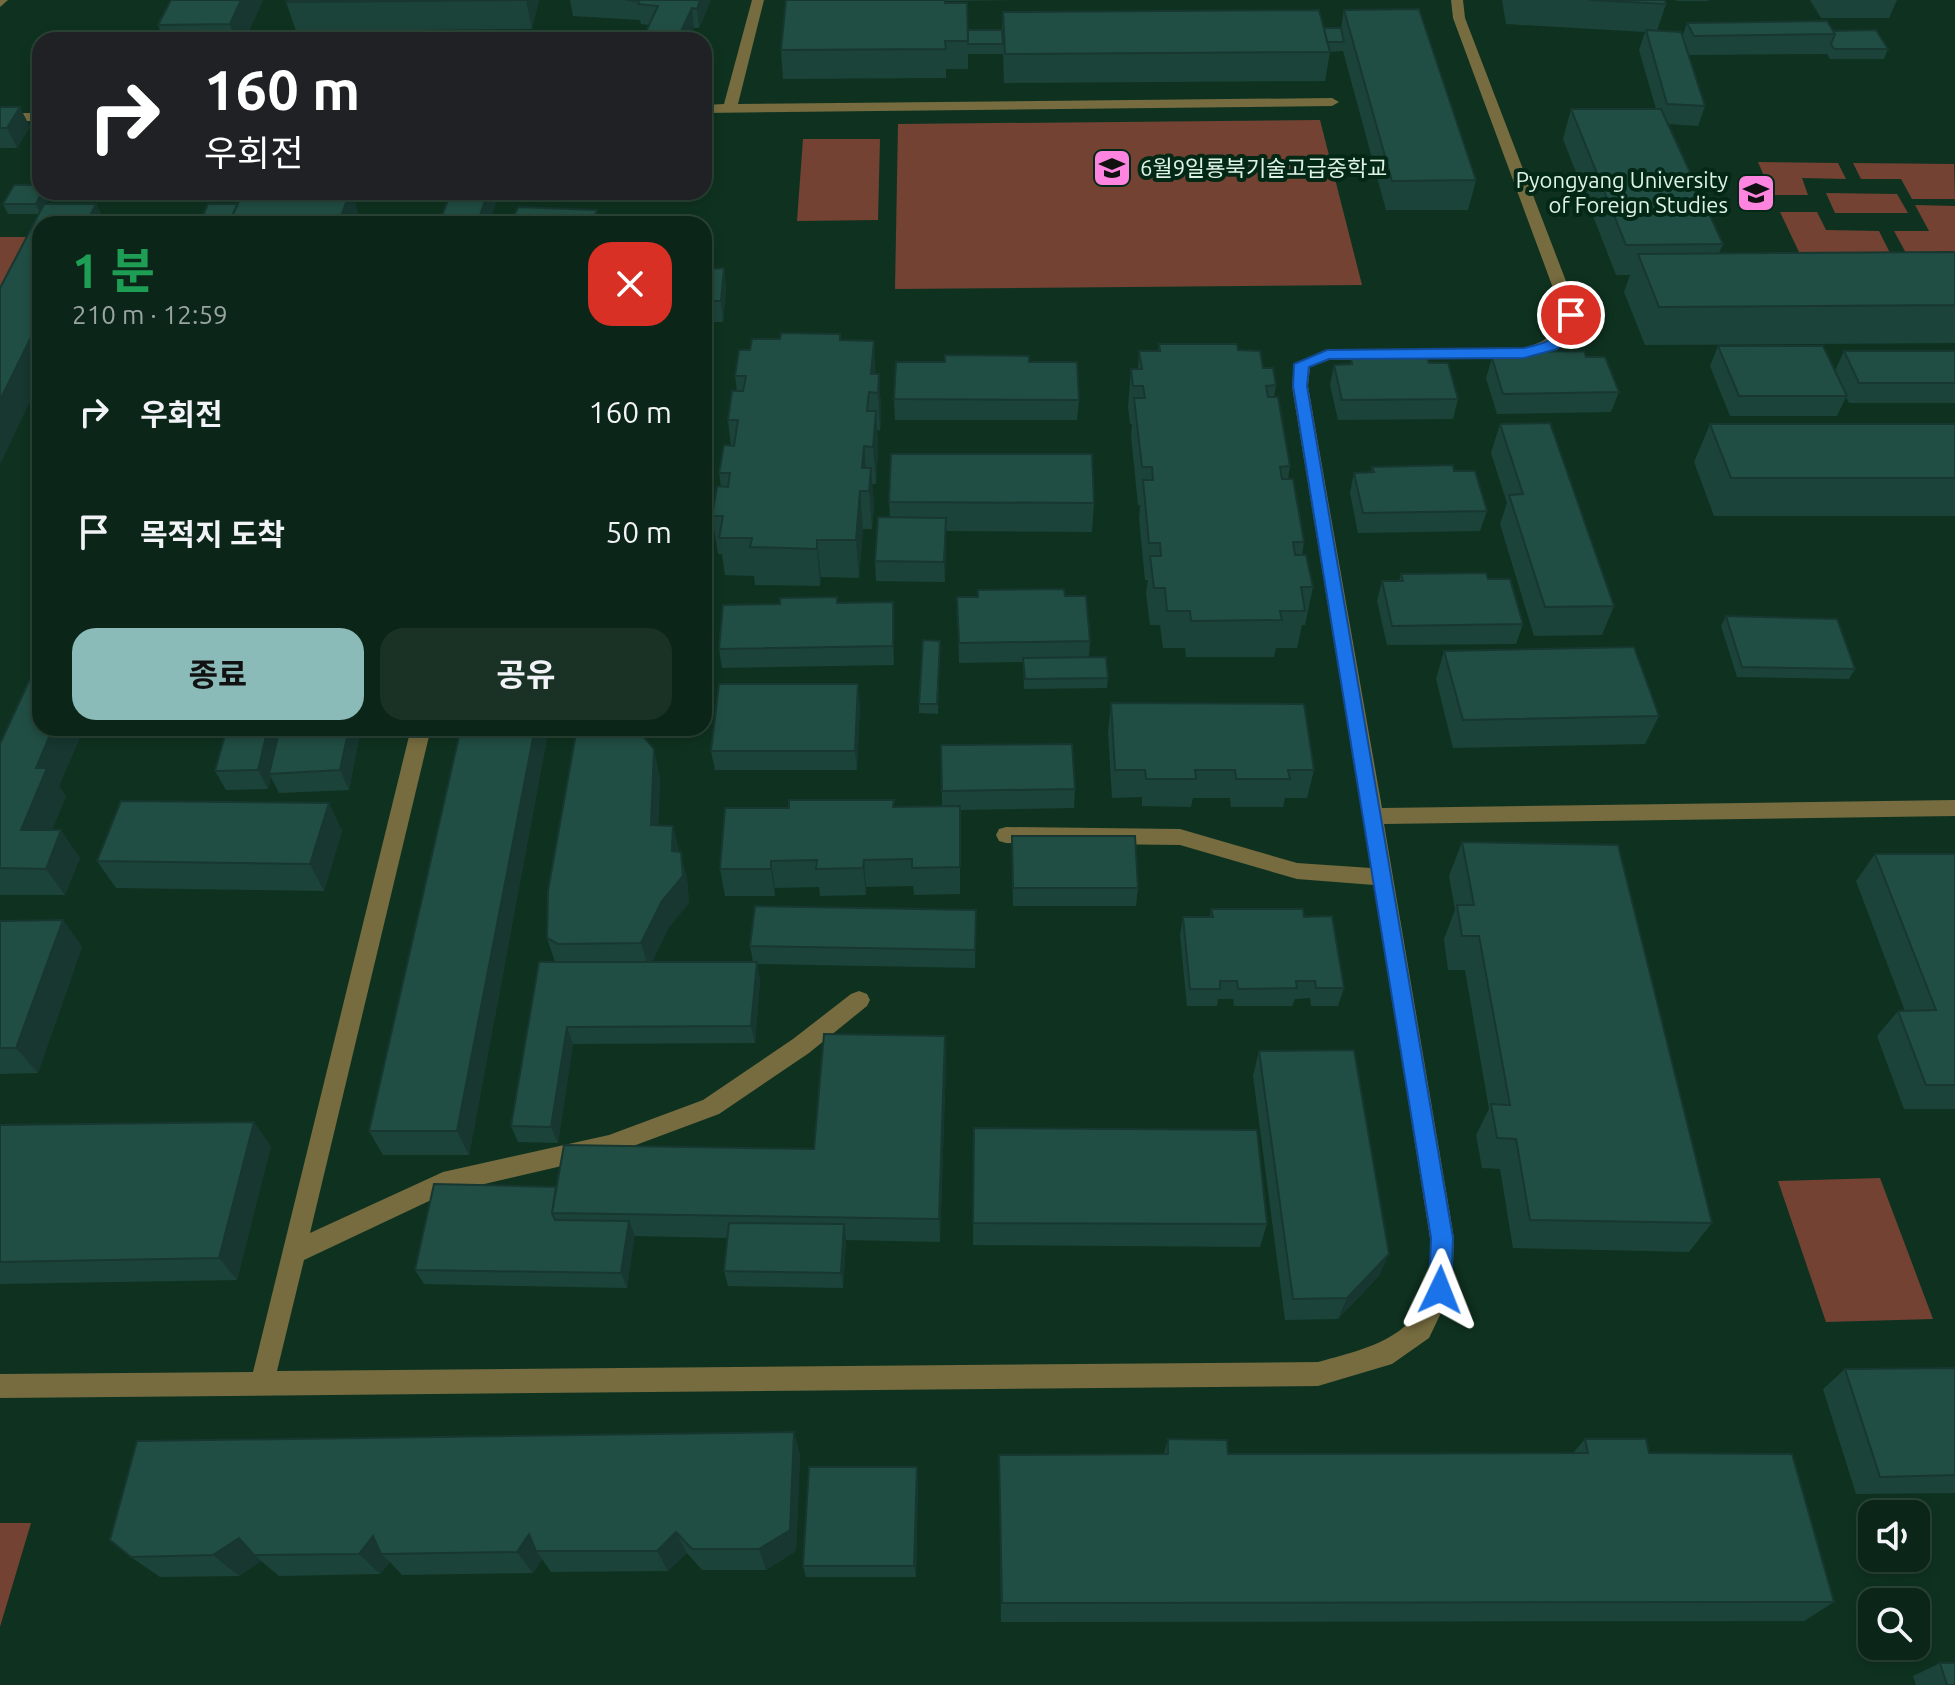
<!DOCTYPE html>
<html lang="ko">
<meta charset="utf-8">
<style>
body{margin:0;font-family:Ubuntu,"Noto Sans KR",sans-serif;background:#193225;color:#f1f3f6;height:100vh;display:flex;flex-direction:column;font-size:30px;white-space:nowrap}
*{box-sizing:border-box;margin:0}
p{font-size:26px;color:#9aa5a2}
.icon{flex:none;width:44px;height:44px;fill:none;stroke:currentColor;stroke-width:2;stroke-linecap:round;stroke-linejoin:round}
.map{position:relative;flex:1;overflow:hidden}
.details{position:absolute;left:32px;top:216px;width:680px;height:520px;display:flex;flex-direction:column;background:#0b2618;border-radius:24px;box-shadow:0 4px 12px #0003,0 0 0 2px #2b4337}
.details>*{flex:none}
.banner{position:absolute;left:32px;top:32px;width:680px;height:168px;border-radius:24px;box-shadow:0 4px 12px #0003,0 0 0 2px #2b4337;background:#202124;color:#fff;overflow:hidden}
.controls{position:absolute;left:1858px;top:1500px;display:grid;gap:16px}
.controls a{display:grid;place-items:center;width:72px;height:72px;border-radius:16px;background:#0b2618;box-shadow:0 4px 12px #0003,0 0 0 2px #2b4337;font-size:40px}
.pin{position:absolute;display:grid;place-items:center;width:68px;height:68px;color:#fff;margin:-34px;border:4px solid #fff;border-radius:50%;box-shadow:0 2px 8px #0007}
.me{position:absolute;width:88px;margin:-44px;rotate:2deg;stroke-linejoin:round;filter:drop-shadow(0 0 6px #0008)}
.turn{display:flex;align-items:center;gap:28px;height:168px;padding:0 40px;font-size:36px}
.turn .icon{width:104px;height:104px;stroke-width:2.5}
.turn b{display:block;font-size:56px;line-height:68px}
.round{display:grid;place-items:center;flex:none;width:84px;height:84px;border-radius:24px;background:#193225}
.headline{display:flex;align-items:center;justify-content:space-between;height:136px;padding:0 40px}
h1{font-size:48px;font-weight:700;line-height:60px;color:#1e9e55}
.primary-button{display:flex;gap:16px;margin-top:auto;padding:16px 40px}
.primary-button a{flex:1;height:92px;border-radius:24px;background:#8bbbb9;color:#111;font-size:32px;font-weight:700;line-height:92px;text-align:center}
.primary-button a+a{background:#193225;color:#f1f3f6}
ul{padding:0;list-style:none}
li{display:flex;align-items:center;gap:24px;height:120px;padding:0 40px}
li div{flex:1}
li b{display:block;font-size:30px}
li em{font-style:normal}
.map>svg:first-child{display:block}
.green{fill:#734233}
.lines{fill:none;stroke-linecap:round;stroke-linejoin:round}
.minor{fill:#766c3f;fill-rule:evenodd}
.wall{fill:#1c433a}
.shaded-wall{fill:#173730}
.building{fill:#214e44;stroke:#173730;stroke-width:2}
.route{fill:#1a73e8;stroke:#114b97;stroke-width:2}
.labels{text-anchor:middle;stroke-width:8;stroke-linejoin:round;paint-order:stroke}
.far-poi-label{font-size:22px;fill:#dff2e6;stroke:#042816;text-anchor:start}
</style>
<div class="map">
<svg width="1955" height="1685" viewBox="0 0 1955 1685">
<rect width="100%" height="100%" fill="#0f3220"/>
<!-- green -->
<path class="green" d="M1320 120 1362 285 895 289 898 124Z
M803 139H880L878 220 797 221Z
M1758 162 1838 163 1846 179 1802 178 1808 195H1772Z
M1853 163 1954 164 1955 199H1912L1901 179H1861Z
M1826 193 1897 194 1908 213H1835Z
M1915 205 1955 206V253H1906L1894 231H1929Z
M1780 212H1817L1826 230 1879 231 1890 253 1799 252Z
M0 237H40L0 328Z
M1880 1178 1933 1319 1826 1322 1778 1181Z
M0 1523H31L0 1627Z"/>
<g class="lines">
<!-- minor -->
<path class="minor" d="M0 0H8L0 7Z
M752 0H764L738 104 1332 98 1339 102 1332 106 704 113V105L724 104Z
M1451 0H1463L1465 18 1579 315 1572 331 1560 345 1524 358 1329 360 1310 367 1308 386 1382 808 1955 800V816L1384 824 1454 1238 1452 1290 1429 1338 1392 1364 1318 1386 0 1398V1374L253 1372 411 728H431L310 1233 443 1172 609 1135 703 1100 793 1039 851 994 859 991 867 994 870 1000 867 1006 809 1053 719 1114 609 1155 446 1193 304 1260 277 1371 1318 1362C1362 1350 1415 1339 1428 1289 1432 1274 1430 1254 1430 1238L1374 885 1297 879 1180 845 1006 843 999 841 996 835 999 829 1006 827 1180 829 1297 863 1371 868 1292 386 1294 364 1327 350 1524 348C1544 342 1556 336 1563 315L1453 18Z
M613 30 618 31 621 40H607V34Z
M0 113H40V121H0Z"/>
</g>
<!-- wall -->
<path class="wall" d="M171 0H263L245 40H164L158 25Z
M287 0H539L532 29 296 31 286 2Z
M570 0H711L699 28H694L689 40H642L649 25 641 24 640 20 573 16Z
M786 0H1017L945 1V3L968 30H1002L1003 12 1341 28 1344 10 1476 180 1468 210H1386L1343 51 1330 52 1325 81 1004 83 1003 54H968V69H946V78L783 79 781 50Z
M1502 0H1665L1666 4 1657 31 1683 35 1687 23 1833 31 1888 49 1884 59H1830L1827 54 1689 55 1705 106 1698 126 1668 124 1723 244 1719 253 1955 252V343L1645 345 1624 292 1630 275H1616L1563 139 1571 109H1656L1639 50 1645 32 1506 24Z
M1676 0H1709L1708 1H1677Z
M1810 0H1897L1889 18H1821Z
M0 107 30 127 17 148H0Z
M51 195 46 204H96L106 224H40L38 214H8L3 204Z
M208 204 360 218 358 224H199Z
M704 265 712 269 724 268 726 289 723 322H710V326H704Z
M841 340 876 374H879L881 412 880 431 877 430 878 449 876 484H872L874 506 872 529H863L859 578 821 577 820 586 755 585 754 576 725 575 722 554H718L712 516 721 487 719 473 731 446 728 420 737 391 735 376 750 350Z
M1159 344 1238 350 1263 368 1276 385 1274 397 1290 466 1288 479 1304 542 1302 555 1313 587 1305 625H1302L1297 648H1276L1274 657H1186L1185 648H1163L1160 625H1150L1146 593 1148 580H1145L1139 518 1140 505H1138L1131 436 1132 424H1130L1128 407 1131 369H1138L1139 351H1158Z
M1718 346 1835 371 1844 351H1955V403H1849L1846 397 1837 416H1730L1710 366Z
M1508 352 1586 357 1619 392 1611 412 1497 414 1486 378 1492 358H1507Z
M1351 359 1429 363 1458 399 1453 419 1338 420 1330 385 1334 365 1350 364Z
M1029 362 1079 400 1077 420H895L894 399Z
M1500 424 1614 606 1602 635 1534 636 1500 524 1507 503 1491 453Z
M1710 424H1955V516H1714L1694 462Z
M1372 467 1487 511 1480 531 1358 533 1350 493 1354 473 1371 472Z
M889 502 1094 503 1092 532 946 531 945 582 876 581 875 561 890 517Z
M1401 574 1523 624 1516 644 1387 645 1377 601 1382 581H1399Z
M1065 596 1090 641 1089 657 1108 678 1107 688 1024 689 1023 662 959 663 957 597Z
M893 602 894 665 722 668 719 649 838 603Z
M1726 616 1855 669 1849 679 1737 677 1721 626Z
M940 641 938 714 919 713V704Z
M1444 651 1659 716 1645 744 1453 748 1436 679Z
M1111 703 1314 770 1307 798H1285L1283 807H1231L1230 798H1193L1191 807 1142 806V797L1112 798 1108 732Z
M860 704 857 770H715L711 751Z
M40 728H84L59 786 66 796 52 830 80 858 65 895H0V740L1 742Z
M361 728 349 790 279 793 271 777 268 789 226 790 215 771Z
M461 728H549L469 1155H383L369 1131Z
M941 745 1075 789 1074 808 960 810V894L914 895 913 886 866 887V895L820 896 819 887 775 888V896H725L720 869 789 808 894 800V807L942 806Z
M660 777 658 825 673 826 679 851 687 879 689 903 669 927 652 962H753L750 946 976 910 975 968 757 964 760 980 755 1043 573 1044 558 1143 518 1142 511 1126 555 962 547 938Z
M329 803 342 831 324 891 116 888 97 861Z
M1012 836 1138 888 1136 906H1013Z
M1462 842 1712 1223 1689 1252 1513 1248 1500 1169 1482 1168 1476 1135 1489 1109 1465 970H1448L1444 939 1455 910 1449 876Z
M1875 854H1955V1109H1904L1877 1036 1898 1011H1905L1856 881Z
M1211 909 1304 917 1344 988 1338 1006H1311L1310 998 1295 999 1292 1006H1234L1233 999H1218L1217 1006H1187L1180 935 1183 917H1210Z
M63 920 82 947 38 1073 0 1074V921Z
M945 1036 946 1061 940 1242 846 1240 843 1288 728 1286 724 1271 727 1238 634 1236 627 1288 424 1284 415 1270 556 1187 814 1149Z
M1259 1051 1389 1254 1379 1276 1338 1319 1285 1320 1253 1076Z
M0 1125 271 1146 237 1280 0 1284Z
M974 1128 1267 1224 1260 1247 973 1245Z
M1955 1368V1493L1856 1494 1823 1389 1845 1369Z
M794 1432 800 1456 796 1551 766 1570H702L687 1553 668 1571 551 1572 542 1559 533 1573 402 1575 390 1562 380 1574 279 1576 261 1561 239 1576 160 1577 131 1557Z
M1168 1439 1228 1454 1573 1453 1585 1439 1649 1453 1834 1602 1804 1621 1001 1622 999 1455 1164 1454Z
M917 1467 918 1480 916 1577H806L803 1566Z
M1940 1663 1955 1685H1916L1913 1676Z"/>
<!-- shaded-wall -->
<path class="shaded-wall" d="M241 0H263L245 40H235L230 24Z
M526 0H539L532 29Z
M700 0H711L699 28 697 9Z
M692 8 694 28 689 40H677Z
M20 107 30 127 17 148 7 128Z
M42 192H50L51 195 40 214 36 204Z
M350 192H352L360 218 358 224H338Z
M488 192H493L496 204 489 224H477Z
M96 204 106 224H86Z
M597 210 600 224H592Z
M724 268 726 289 723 322 721 301Z
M40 319V380L0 465V400Z
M874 341 876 379 871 374Z
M879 374 881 412 880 431 878 393Z
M876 411 878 449 876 484 873 447Z
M864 446 867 484 862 468Z
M871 468 874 506 872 529 869 491Z
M860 491 863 529 859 578 856 540Z
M946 518V538L945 582 944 562Z
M817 540 821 577 820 586 817 549Z
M893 602 894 622V665L893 646Z
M858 684 860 704 857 770 855 751Z
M53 728H84L59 786 66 796 40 857 21 830 36 768Z
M268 728H282L269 774 271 777 268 789 258 770Z
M349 728H361L349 790 340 770Z
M535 728H549L469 1155 457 1131Z
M654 749 660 777 658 852 651 825Z
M329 803 342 831 324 891 310 864Z
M673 826 679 853 672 851Z
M61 830 80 858 65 895 46 869Z
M681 852 687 879 689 903 669 927 649 969 641 943Z
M864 860 866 887V895L863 868Z
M771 861 775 888V896L771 869Z
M63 920 82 947 38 1073 16 1048Z
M757 962 760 980 755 1043 751 1026Z
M567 1027 573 1044 558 1143 551 1127Z
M945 1036 946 1061 940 1242 939 1219Z
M254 1122 271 1146 237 1280 219 1258Z
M629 1221 635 1236 627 1288 621 1273Z
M844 1224 846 1239 843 1288 841 1273Z
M1389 1254 1379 1276 1338 1319 1347 1298Z
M794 1432 800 1456 796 1551 766 1570 759 1549Z
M917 1467 918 1480 916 1577 914 1566Z
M676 1532 687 1553 668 1571 657 1551Z
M529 1534 536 1551 542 1559 533 1573 517 1552Z
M373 1536 381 1554 390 1562 380 1574 359 1554Z
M239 1538 261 1561 239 1576 213 1555Z"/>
<!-- building -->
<path class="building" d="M171 0H241L230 24 158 25Z
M287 0H526L286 2Z
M626 0H700L697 9 692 8 677 40H642L658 6 638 4 639 1Z
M786 0H945V3H967L968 41H945L946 49 781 50Z
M1589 0H1665L1666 4Z
M1419 9 1476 180 1392 181 1344 10Z
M1319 10 1330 52 1005 54 1003 12Z
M1827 21 1835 34 1694 36 1687 23Z
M1324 28H1341L1344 42H1327Z
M968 30H1002L1003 44H968Z
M1646 30 1681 32 1705 106 1667 104Z
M1876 30 1888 49H1834L1831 44 1835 34 1833 31Z
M0 107H20L7 128H0Z
M1571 109H1661L1723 244 1626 245Z
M14 185H40V192H42L36 204H3Z
M243 192H350L338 224H249L252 216H232Z
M451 192H488L477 224H439Z
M44 204H96L86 224H40V319L0 400V288Z
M208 204H238L232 216 235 224H199Z
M518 207 597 210 592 224H498L499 223H511Z
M1955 252V305L1659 307 1638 254Z
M704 265H711V269L724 268 721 301H707V306H704Z
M781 333 840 334V340L874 341 871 374H879L878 393 869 392 867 411H876L873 447 864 446 862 468H871L869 491H860L856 540H817V549L750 547 752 538H719L723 516H712L717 486 728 487 730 473H719L724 445 734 446 738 420H728L732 391H743L746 376H735L739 350H750L752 339H780Z
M1159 344H1237L1238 350 1260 351 1263 368H1273L1276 385 1266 386 1268 397H1278L1290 466 1280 467 1282 479H1293L1304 542H1293L1295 555H1306L1313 587H1301L1305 611H1280L1282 620 1191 621 1190 611H1167L1165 588H1154L1150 556H1161L1160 543H1149L1143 480H1153L1152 467H1142L1134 398H1145L1143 386H1133L1131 369H1142L1139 351H1160Z
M1718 346H1823L1847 396H1739Z
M1584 351 1586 357H1605L1619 392 1503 394 1492 358H1510L1508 352Z
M1844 351H1955V383H1859Z
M945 355 1029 356V362H1077L1079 400 894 399 896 362H945Z
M1427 358 1429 363H1448L1458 399 1342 400 1334 365 1352 364 1351 359Z
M1550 423 1614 606 1545 607 1509 495 1523 494 1500 424Z
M1710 424H1955V478H1731Z
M891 454H1092L1094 503 889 502Z
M1453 465 1454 471H1475L1487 511 1363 513 1354 473 1374 472 1372 467Z
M878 517 946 518 944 562 875 561Z
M1486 573 1488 579H1510L1523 624 1392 626 1382 581H1403L1401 574Z
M1064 589 1065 596H1086L1090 641 959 643 957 597H978V590Z
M837 597V603L893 602V646L719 649 723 605 780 604V598Z
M1726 616 1837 619 1855 669 1742 667Z
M923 640 940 641 937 704H919Z
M1634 647 1659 716 1463 720 1444 651Z
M1106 657 1108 678 1025 679 1023 658Z
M37 664H40V728H53L36 768H47L21 830H61L46 869 0 868V744Z
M719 684H858L855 751H711Z
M1111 703 1304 704 1314 770H1288L1290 779H1236L1235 770H1195L1196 779H1146L1145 770H1115Z
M227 728H268L258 770 215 771Z
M280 728H349L340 770 269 774Z
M461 728H535L457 1131H369Z
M577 728H636L654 749 651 825 673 826 672 851 681 852 683 876 662 901 641 943 558 944 547 938 548 891Z
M1072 744 1075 789 942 791 941 745Z
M789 800H894L893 807 960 806V867L912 868V859L864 860 863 868 816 869 817 860 771 861V869H720L725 808H789Z
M121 801 329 803 310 864 97 861Z
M1012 836H1135L1138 888H1013Z
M1462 842 1618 845 1712 1223 1530 1220 1516 1139 1497 1138 1491 1104 1510 1105 1479 936H1462L1457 905H1474Z
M1875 854H1955V1085H1926L1898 1011 1936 1010Z
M755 906 976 910 975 950 750 946Z
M1211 909H1303L1304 917 1332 916 1344 988H1316L1315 981H1296L1297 988 1238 989 1237 981H1220V989H1190L1183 917H1213Z
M63 920 16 1048H0V921Z
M539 962H757L751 1026 567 1027 551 1127 511 1126Z
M824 1034 945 1036 939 1219 552 1213 564 1145 814 1149Z
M1354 1050 1389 1254 1347 1298 1293 1299 1259 1051Z
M254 1122 219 1258 0 1262V1125Z
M974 1128 1257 1130 1267 1224 973 1223Z
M434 1184 556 1187 552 1213 555 1220 629 1221 621 1273 415 1270Z
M729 1223 844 1224 841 1273 724 1271Z
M1955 1368V1475L1880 1477 1845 1369Z
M794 1432 790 1530 759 1549H692L676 1532 657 1551H536L529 1534 517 1552 381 1554 373 1536 359 1554 254 1555 239 1538 213 1555 131 1557 110 1540 137 1441Z
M1168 1439 1227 1440 1228 1454 1588 1453 1585 1439H1646L1649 1453 1792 1454 1834 1602 1002 1603 999 1455 1168 1454Z
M809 1467H917L914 1566H803Z
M1940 1663H1955V1685H1947Z"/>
<!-- route -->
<path class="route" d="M1571 310 1578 315 1573 332 1557 349 1524 358 1329 359 1309 367 1307 386 1453 1238 1451 1290 1448 1297 1440 1300 1432 1297 1429 1290 1431 1238 1293 386 1294 364 1327 350 1524 348C1556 341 1552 340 1566 312Z"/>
<!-- icons -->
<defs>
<symbol id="school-square" viewBox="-11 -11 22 22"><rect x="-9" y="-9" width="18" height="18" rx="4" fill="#fe85df" stroke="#042816"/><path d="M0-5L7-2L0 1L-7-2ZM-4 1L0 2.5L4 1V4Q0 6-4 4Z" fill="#111"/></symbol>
<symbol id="university-square" viewBox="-11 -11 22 22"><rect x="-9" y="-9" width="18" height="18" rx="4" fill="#fe85df" stroke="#042816"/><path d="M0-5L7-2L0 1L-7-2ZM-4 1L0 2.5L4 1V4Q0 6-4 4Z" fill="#111"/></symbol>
</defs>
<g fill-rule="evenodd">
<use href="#school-square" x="1090" y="146" width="44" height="44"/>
<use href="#university-square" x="1734" y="171" width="44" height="44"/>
</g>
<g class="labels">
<!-- far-poi labels -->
<g class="far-poi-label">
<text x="1140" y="176">6월9일룡북기술고급중학교</text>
<text x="1728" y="188" text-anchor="end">Pyongyang University<tspan x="1728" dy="25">of Foreign Studies</tspan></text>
</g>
</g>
</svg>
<div class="controls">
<a><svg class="icon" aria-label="sound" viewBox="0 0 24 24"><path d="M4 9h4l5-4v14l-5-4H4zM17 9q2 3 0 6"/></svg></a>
<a><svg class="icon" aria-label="search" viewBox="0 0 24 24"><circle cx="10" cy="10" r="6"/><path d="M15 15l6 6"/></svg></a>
</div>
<div class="pin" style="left:1571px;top:315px;background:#d93025"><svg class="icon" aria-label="arrive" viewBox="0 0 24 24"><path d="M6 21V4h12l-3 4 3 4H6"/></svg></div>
<svg class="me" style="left:1440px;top:1290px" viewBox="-20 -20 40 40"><path d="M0-17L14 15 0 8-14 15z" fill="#1a73e8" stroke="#fff" stroke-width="4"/></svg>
<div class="banner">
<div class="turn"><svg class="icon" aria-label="right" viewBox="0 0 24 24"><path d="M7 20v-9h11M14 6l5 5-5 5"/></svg><div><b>160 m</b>우회전</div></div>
</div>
<section class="details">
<div class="headline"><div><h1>1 분</h1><p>210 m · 12:59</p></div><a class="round" style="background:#d93025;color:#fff"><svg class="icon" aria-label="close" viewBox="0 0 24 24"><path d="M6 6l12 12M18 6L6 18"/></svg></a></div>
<ul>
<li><svg class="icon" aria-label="right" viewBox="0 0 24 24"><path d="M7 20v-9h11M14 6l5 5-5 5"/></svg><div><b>우회전</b></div><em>160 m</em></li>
<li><svg class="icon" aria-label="arrive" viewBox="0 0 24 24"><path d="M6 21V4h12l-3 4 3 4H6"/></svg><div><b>목적지 도착</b></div><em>50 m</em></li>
</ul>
<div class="primary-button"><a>종료</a><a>공유</a></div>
</section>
</div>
